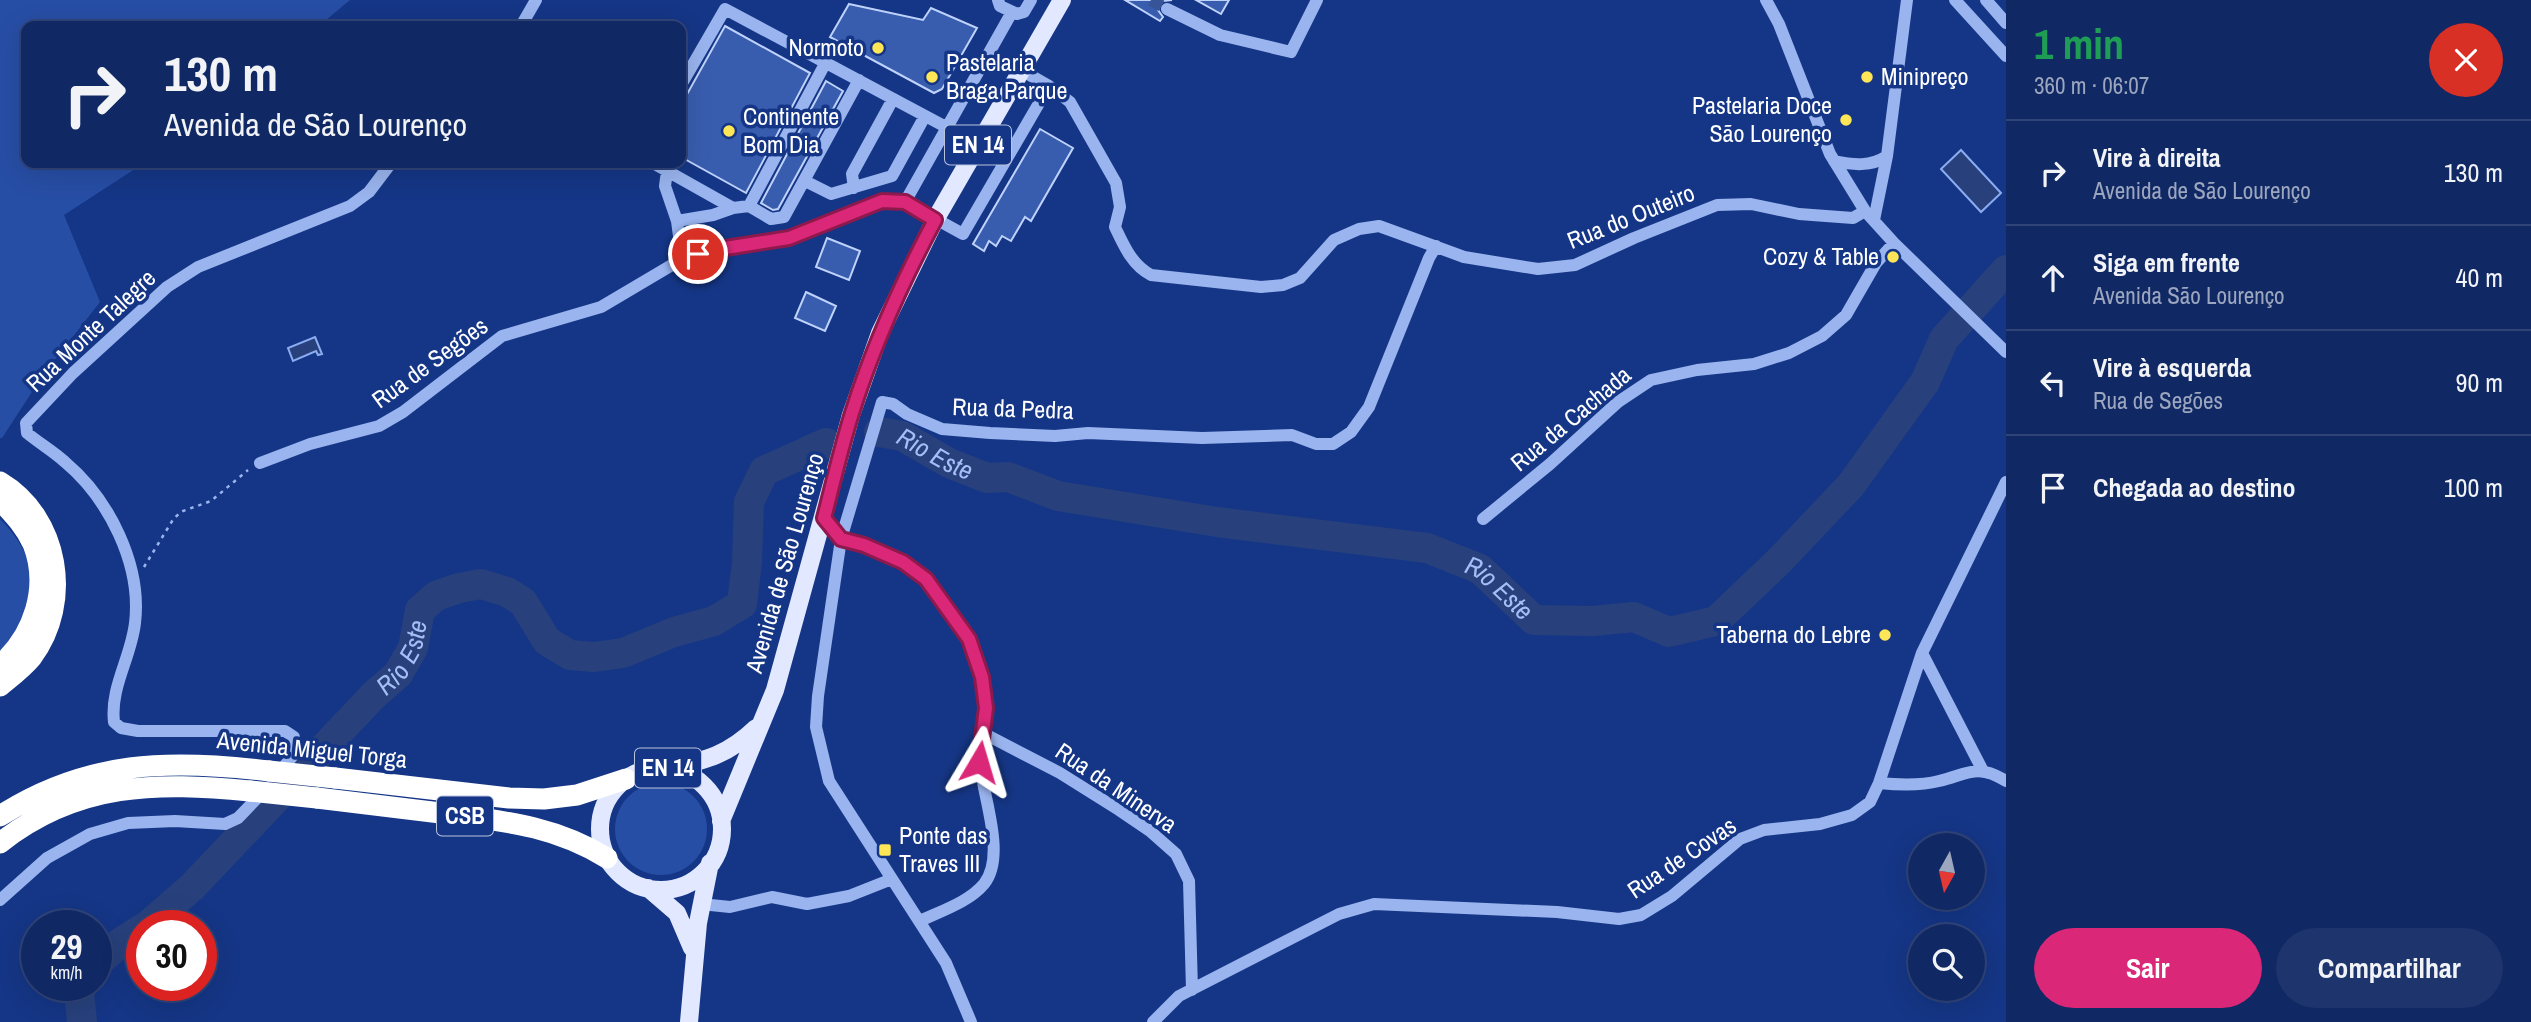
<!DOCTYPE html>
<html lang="pt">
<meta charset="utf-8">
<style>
body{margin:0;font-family:"Archivo Narrow",sans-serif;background:#1e346d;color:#f1f3f6;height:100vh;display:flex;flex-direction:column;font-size:26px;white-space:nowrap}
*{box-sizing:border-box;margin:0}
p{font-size:23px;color:#9ca6bf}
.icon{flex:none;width:38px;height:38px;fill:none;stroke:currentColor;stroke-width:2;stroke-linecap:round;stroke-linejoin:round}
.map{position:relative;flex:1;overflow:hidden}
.side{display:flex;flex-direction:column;background:#102864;width:525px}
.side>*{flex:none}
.top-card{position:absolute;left:21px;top:21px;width:665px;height:147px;border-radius:14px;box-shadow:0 7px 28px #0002,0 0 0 2px #304478;background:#102864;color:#f1f3f6;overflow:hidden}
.needle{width:46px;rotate:188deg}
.fabs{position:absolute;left:1908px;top:833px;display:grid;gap:14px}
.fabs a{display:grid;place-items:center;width:77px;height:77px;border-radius:50%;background:#102864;box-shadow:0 7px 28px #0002,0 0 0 2px #304478;font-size:35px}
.speed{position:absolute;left:21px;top:910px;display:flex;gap:14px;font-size:35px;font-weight:700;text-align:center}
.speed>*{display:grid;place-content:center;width:91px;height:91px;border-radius:50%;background:#102864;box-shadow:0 7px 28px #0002,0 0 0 2px #304478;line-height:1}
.speed small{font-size:18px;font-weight:400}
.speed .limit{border:10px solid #d22;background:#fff;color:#111}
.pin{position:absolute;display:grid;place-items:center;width:60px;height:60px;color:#fff;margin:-30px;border:4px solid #fff;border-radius:50%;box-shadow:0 2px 7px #0007}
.me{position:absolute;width:77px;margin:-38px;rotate:7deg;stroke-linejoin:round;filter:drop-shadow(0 0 5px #0008)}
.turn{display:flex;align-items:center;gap:24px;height:147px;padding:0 28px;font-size:32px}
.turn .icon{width:91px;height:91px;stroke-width:2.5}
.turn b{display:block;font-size:49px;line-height:60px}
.round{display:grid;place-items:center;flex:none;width:74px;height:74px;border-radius:37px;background:#1e346d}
.overview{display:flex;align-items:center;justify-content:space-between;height:119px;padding:0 28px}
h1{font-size:42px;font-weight:700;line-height:52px;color:#1e9e55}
.action{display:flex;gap:14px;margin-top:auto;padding:14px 28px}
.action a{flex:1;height:80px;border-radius:42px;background:#db2777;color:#fff;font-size:28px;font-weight:700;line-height:80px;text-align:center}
.action a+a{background:#1e346d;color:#f1f3f6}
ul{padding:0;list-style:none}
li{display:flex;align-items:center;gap:21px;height:105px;padding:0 28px;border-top:2px solid #304478}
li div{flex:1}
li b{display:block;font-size:26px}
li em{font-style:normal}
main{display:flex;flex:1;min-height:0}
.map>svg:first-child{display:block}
.green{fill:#274ea5}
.water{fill:#28417d;stroke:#8bacf1;stroke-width:2}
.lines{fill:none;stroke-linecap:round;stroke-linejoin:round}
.river{stroke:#28417d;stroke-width:30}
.building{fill:#395dae;stroke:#bfd2fb;stroke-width:2}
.minor-tunnel{stroke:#385498;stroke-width:12;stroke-dasharray:12 6;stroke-linecap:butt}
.path{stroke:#99b4ee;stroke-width:2.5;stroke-dasharray:3.5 5;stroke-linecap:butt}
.minor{stroke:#99b4ee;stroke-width:12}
.major{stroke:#e1e8ff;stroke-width:18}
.highway{stroke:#fff;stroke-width:21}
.highway-bridge{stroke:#fff;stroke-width:21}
.route-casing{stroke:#8e194d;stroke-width:18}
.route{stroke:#db2777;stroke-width:12}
.poi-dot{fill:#ffe657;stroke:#153686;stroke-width:2.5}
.labels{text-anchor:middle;stroke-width:7;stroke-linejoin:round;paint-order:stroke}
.shield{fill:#153686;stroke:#b9c3db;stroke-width:2}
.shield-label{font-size:23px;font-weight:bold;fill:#fff}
.poi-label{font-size:24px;fill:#fff;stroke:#153686;text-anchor:end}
.street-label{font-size:24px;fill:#fff;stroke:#153686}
.water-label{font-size:26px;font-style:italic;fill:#a5bef6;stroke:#153686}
</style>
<main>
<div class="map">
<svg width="2006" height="1022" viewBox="0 0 2006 1022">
<rect width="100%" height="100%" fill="#153686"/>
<!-- green -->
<path class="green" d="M0 0H350L319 26H26V163H144L64 215 100 302 43 375 2 438H0Z
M0 519C25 543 45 584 27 618 20 632 9 646 0 659Z
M615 829a46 46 0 1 1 92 0a46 46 0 1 1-92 0Z"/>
<!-- water -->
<path class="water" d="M1961 150 2001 193 1981 212 1941 169Z
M315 337 322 354 318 355 316 351 293 361 288 348Z"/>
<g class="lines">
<!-- river -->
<g class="river">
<path id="s1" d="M879 432 902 436 949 463 987 478 1008 477 1058 496 1217 522 1427 548 1480 569 1534 620 1593 621 1634 617 1669 632 1716 621 1779 561 1851 485 1925 382 1944 339 2006 270"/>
<path id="s2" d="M147 926 192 887 373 696 398 674 413 648 420 610 436 596 459 588 481 584 507 592 523 602 547 641 570 655 594 657 623 653 674 632 714 621 742 604 747 562 749 502 764 471 826 443"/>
<path d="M96 964 121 942 142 929"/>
<path d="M82 1022 79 992 83 985"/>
</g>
</g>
<!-- building -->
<path class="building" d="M1125 0H1172L1163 1 1160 5 1158 10 1163 17 1160 21Z
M1196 0H1229L1221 14Z
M849 4 923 20 931 8 977 28 942 89 934 93 830 37Z
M725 26 810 73 746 193 681 157V105Z
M826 81 843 91 778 209 773 210 761 203Z
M1040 129 1073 148 1031 221 1025 217 1011 241 1002 236 996 246 989 241 984 251 973 244Z
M827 238 860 251 849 280 816 267Z
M806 292 836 306 825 331 795 318Z"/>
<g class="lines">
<!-- minor-tunnel -->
<path class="minor-tunnel" d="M1151 0 1167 9"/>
<!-- path -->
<path class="path" d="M144 567 174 518 183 511 211 501 248 470"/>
<!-- minor -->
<path class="minor" d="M998 0 1000 6 1017 14 1024 12 1031 0
M1766 0 1779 24 1830 154 1865 211 1894 243 2006 352
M1955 0 2006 56
M1986 0 2006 23
M1167 9 1220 35 1291 52 1317 0
M521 26 536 0
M1021 70 1049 86 1070 102 1116 183 1120 207 1115 227C1124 246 1132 265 1151 275L1261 287 1283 285 1300 278 1334 240 1359 229 1379 226 1464 257 1538 269 1575 265 1634 238 1717 205 1751 204 1799 214 1853 218 1865 211
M681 85 725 9 946 127
M1834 161C1853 165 1871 167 1887 156
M653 163 733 208 749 206 771 219 784 217 859 80
M667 171 665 186 677 221 682 259
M805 181 831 194 892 176 925 116
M854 188 852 174 893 99
M905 202 1012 12
M749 206 826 62
M1874 220 1887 156 1907 0
M677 221 713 215 733 208
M260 463 310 444 379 426 403 412 502 336 601 307 682 259 713 250 789 238 882 201 905 202 963 234 1049 86
M824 518 841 539
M1483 519 1550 464 1618 402 1651 380 1697 370 1754 364 1789 353 1822 336 1846 315 1876 263 1894 243
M841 539C870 546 904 557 926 579 933 587 939 597 945 605 967 638 984 666 986 707 987 730 978 752 982 776 986 805 1005 858 984 884 969 902 941 911 920 921
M1922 653 1983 771
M983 733 1060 773 1119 810 1150 831 1176 854 1189 881 1192 990
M278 774 295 753 294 737 285 731H138L121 728 114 722C110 687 131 658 135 623 142 565 109 499 65 462 53 451 39 443 27 433L26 423 73 373 167 287 198 267 350 206 369 192 391 163
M1879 783C1899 785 1920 786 1939 781 1968 774 1977 763 2006 781
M0 900 47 858 90 834 128 823 175 821 225 824 238 818 264 791
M701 904 730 907 772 897 807 904 849 896 892 879
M971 1022 946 963 829 781 816 727 818 696 841 539 882 402 893 404 907 414 942 429 990 433 1055 436 1088 433 1202 438 1292 435 1316 444H1333L1351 432 1369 407 1429 258 1436 246
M1153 1022 1179 996 1339 914 1374 904 1557 912 1619 919 1641 915 1672 896 1740 839 1764 830 1820 824 1852 815 1870 802 1879 783 1922 653 2006 482"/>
<!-- major -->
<path class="major" d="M672 768C707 760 729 754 756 728
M600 829a61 61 0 1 1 122 0a61 61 0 1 1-122 0Z
M721 821 775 690 851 415 880 333 935 220 1062 0
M648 888 677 913 692 948
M689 1022 698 923 710 863"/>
<!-- highway -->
<path class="highway" d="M0 482C59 517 73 602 32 657 23 668 11 677 0 686
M0 500C13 514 25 526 33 544 50 587 34 636 0 665
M335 778 509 798 544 799 577 795 626 779
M317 798C363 804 410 809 457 815 512 822 558 828 607 858
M0 816C87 760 170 759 269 771
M0 843C77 782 158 782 250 791"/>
<!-- highway-bridge -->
<path class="highway-bridge" d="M269 771 335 778
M250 791 317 798"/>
</g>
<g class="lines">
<defs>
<path id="route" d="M698 254 713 250 789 238 882 201 905 202 935 220C902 282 873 346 852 413 841 448 833 483 824 518L841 539 864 545 903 562 926 579 969 639 982 677 986 708 979 762"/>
</defs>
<!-- route casing -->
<use href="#route" class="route-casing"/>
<!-- route -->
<use href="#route" class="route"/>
</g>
<!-- markers -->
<g class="poi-dot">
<circle cx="878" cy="48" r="7"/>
<circle cx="932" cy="77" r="7"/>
<circle cx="1867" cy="77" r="7"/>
<circle cx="1846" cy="120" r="7"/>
<circle cx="729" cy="131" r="7"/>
<circle cx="1893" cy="257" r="7"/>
<circle cx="1885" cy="635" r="7"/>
<rect x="878" y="843" width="14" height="14" rx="3.5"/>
</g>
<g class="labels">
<!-- shield labels -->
<g class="shield">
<rect x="945" y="125.5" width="66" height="39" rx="5"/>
<rect x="635" y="748.5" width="66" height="39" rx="5"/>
<rect x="437" y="796.5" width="56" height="39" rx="5"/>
</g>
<g class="shield-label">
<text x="978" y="153">EN 14</text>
<text x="668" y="776">EN 14</text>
<text x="465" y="824">CSB</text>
</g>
<!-- poi labels -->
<g class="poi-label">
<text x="864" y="56">Normoto</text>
<text x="946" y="71" text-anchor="start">Pastelaria<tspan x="946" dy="28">Braga Parque</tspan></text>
<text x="1881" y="85" text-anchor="start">Minipreço</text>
<text x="1832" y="114">Pastelaria Doce<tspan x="1832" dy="28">São Lourenço</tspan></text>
<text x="743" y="125" text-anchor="start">Continente<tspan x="743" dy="28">Bom Dia</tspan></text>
<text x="1879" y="265">Cozy &amp; Table</text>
<text x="1871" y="643">Taberna do Lebre</text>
<text x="899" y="844" text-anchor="start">Ponte das<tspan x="899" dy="28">Traves III</tspan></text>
</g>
<!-- street labels -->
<g class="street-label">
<text transform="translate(1631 217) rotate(-22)" y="8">Rua do Outeiro</text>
<text transform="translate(91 331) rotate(-43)" y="8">Rua Monte Talegre</text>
<text transform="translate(430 363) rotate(-36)" y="8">Rua de Segões</text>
<text transform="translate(1013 409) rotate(2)" y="8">Rua da Pedra</text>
<text transform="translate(1571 419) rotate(-40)" y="8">Rua da Cachada</text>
<text transform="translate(785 563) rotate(-74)" y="8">Avenida de São Lourenço</text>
<text transform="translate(312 750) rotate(6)" y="8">Avenida Miguel Torga</text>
<text transform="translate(1116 788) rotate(34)" y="8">Rua da Minerva</text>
<text transform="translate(1682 858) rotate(-34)" y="8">Rua de Covas</text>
</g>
<!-- water labels -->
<g class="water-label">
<text dy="9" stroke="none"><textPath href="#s1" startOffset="61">Rio Este</textPath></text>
<text dy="9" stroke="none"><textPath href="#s1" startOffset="649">Rio Este</textPath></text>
<text dy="9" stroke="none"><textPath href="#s2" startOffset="373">Rio Este</textPath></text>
</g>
</g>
</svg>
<div class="fabs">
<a><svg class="needle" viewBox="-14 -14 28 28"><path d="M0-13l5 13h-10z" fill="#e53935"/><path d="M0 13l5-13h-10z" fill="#9ca6bf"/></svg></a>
<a><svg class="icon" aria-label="search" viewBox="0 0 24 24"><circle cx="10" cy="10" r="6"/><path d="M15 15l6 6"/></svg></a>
</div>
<div class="speed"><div>29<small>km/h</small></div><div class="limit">30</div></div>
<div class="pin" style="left:698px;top:254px;background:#d93025"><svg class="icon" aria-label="arrive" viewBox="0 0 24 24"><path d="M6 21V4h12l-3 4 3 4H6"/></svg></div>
<svg class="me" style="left:979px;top:762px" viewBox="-20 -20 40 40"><path d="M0-17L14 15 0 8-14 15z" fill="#db2777" stroke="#fff" stroke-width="4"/></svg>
<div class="top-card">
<div class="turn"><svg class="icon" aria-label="right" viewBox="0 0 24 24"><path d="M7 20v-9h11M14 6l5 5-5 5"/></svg><div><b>130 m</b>Avenida de São Lourenço</div></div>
</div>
</div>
<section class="side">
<div class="overview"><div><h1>1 min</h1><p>360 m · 06:07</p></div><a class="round" style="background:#d93025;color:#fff"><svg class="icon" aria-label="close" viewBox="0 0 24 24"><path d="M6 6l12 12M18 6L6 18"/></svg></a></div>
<ul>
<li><svg class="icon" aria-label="right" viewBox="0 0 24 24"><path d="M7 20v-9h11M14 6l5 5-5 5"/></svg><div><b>Vire à direita</b><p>Avenida de São Lourenço</p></div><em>130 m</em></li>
<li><svg class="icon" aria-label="ahead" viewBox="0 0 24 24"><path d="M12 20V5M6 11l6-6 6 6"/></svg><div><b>Siga em frente</b><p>Avenida São Lourenço</p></div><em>40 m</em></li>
<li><svg class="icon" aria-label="left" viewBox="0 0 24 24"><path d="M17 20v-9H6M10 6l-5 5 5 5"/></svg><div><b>Vire à esquerda</b><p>Rua de Segões</p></div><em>90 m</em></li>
<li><svg class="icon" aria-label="arrive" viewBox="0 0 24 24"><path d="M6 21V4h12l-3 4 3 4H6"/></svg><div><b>Chegada ao destino</b></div><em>100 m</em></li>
</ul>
<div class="action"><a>Sair</a><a>Compartilhar</a></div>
</section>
</main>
